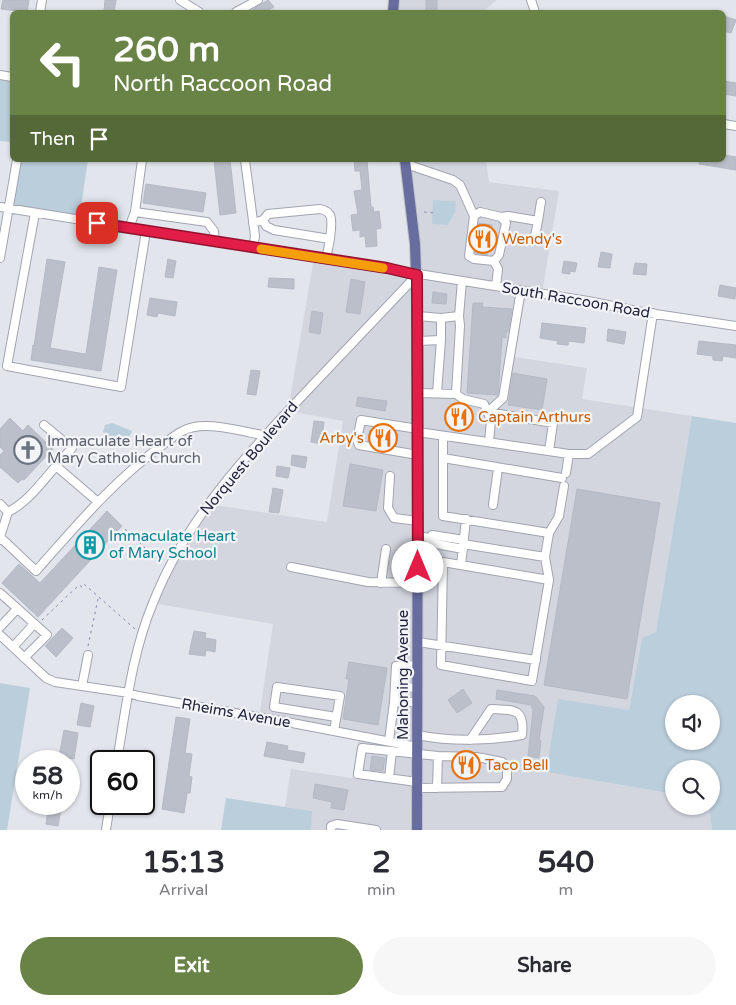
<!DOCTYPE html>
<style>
body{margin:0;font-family:"Varela Round",sans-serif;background:#f7f7f7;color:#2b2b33;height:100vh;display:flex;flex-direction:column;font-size:19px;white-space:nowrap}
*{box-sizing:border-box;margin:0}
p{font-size:16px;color:#7c7c81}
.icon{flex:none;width:28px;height:28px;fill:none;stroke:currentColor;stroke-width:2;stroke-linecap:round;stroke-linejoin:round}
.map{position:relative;height:830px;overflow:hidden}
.side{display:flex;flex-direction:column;background:#fff;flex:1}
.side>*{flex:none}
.banner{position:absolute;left:10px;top:10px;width:716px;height:152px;border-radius:8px;box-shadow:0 1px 4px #0004;background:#698246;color:#fff;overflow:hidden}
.tools{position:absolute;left:665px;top:695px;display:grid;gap:10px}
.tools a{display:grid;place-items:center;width:55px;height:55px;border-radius:50%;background:#fff;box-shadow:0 1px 4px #0004;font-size:25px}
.speed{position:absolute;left:15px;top:750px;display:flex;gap:10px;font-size:25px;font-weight:700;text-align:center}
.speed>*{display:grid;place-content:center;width:65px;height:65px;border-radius:50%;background:#fff;box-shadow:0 1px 4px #0004;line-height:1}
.speed small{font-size:12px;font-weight:400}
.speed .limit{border:2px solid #111;border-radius:8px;background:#fff;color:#111}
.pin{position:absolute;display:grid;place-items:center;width:42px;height:42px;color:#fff;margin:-21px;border-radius:10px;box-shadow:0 2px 8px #0006}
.me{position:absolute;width:55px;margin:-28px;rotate:0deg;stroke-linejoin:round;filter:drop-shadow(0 0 4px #0008)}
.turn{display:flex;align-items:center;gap:18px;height:105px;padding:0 20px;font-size:22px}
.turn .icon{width:65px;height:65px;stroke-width:2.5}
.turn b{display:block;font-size:35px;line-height:42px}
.then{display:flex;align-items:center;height:48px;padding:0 20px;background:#0003;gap:10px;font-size:19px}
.eta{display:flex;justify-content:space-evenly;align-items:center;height:85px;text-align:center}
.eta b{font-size:30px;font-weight:700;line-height:35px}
.cta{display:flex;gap:10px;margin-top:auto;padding:10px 20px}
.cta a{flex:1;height:58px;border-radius:30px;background:#698246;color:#fff;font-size:20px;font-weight:700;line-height:58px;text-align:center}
.cta a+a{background:#f7f7f7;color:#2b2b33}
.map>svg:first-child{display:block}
.built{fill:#d3d6df}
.green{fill:#bbcedc;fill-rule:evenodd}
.building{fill:#bbbfc9;stroke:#b4b9c5}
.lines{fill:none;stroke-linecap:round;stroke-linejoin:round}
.minor-casing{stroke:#a1a4b0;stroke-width:10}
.major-casing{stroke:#c1c2c8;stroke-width:12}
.path{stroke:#838aae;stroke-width:1;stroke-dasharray:2.5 4;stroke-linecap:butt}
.minor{stroke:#fff;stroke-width:8}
.major{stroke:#676e9f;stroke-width:10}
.route-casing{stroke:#92132f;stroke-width:12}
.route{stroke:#e11d48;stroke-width:9}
.slow{stroke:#f59e0b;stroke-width:9}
.labels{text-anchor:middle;stroke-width:4.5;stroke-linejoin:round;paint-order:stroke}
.food-label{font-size:15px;fill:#c56008;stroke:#f2f4f8;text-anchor:start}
.street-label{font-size:15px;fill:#22253c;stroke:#f2f4f8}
.worship-label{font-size:15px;fill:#5b616d;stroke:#f2f4f8;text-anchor:start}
.culture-label{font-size:15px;fill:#0d838f;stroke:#f2f4f8;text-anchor:start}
</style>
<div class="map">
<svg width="736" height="830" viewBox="0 0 736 830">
<rect width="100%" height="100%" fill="#e2e5eb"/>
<!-- built -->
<path class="built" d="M394 0H497L482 12H393Z
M405 160H486L489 182 559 191 542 294 526 292 515 357 587 368 582 399 692 416 656 632 642 638 629 711 546 772 674 794V806H709L712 830H311V811L285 807 291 769 352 778 359 735 259 718 273 624 152 603 208 504 327 522 343 421 288 411 314 257 417 275Z"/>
<!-- green -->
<path class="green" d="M0 75 12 77V142L0 141Z
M17 160H88L79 220 9 208Z
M433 200 456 201 455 212 448 225 432 224Z
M692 416 736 423V830H712L709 806H711V769H674V794L546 772 558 699 629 710 642 638 656 632ZM674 704H711V741H674Z
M112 423 132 431 127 442 107 437 103 432 105 425Z
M0 683 30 688 7 830H0Z
M226 798 312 811 311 830H221Z"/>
<!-- building -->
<path class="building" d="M3 0H29L27 12 1 9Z
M105 0H116L114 12H104Z
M268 0 274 7 265 12H249Z
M426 0H437V12H426Z
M724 16 736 20 731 33 724 31Z
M724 81 736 83V96L724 94Z
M724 155 736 157V170L699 164 700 160H724Z
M214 160H230L236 213 220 215Z
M354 160H367L371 207H373L374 212 379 211 381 228 376 229 377 246 366 247 365 236 360 237V230L353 231 351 215 358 214 354 191 362 190 360 171H355Z
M146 184 206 193 203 212 143 203Z
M479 223 492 225 487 255 475 253Z
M601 252 612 254 610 268 598 267Z
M47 259 65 262 50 348 85 354H86L99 267 117 270 101 371 31 360 33 345 34 346Z
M168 259 176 261 173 278 165 277Z
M564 261 577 263 575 272 570 271V274L562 273Z
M635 263 647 264 646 275 633 274Z
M269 278 294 279V289L268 287Z
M351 279 365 282 360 314 346 312Z
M720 285 736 288 735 299 718 296Z
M433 292 447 294 446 304 432 303Z
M150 298 177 302 175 316 158 313 157 317 147 315Z
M473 303H483L482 307 512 309 508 332H506V338L502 337 498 395 467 393Z
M312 311 323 313 320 334 309 332Z
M542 323 586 328 584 343 569 341 568 345 557 344 558 341 540 338Z
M608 329 626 332 624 344 607 341Z
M699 341 736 345V358L723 356 722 361 713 360V356L697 354Z
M251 370 260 371 256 395 247 394Z
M513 373 547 379 542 410 508 405Z
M358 397 387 401 385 411 356 406Z
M449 410 469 411 468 424 448 423Z
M10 418 23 431 28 425 53 449 24 480 22 479 18 483 0 467V455L4 451 0 447V429Z
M314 421 324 422 321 444 311 442Z
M370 430 398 434 396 446 368 441Z
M292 455 307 457 305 468 291 465Z
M350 464 383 470 376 511 343 506Z
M277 466 290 468 288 478 276 476Z
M273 488 283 490 279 513 269 512Z
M577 489 660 503 627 699 544 685Z
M107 511 122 526 38 617 2 583 19 564 40 583Z
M62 628 73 638 56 657 45 646Z
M194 631 206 633 205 638 216 640 215 652 206 650 205 656 189 654Z
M349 662 387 668 378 725 343 719 349 679H346Z
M463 689 472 703 457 713 448 700Z
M497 690 535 696 544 707 539 740 541 741 539 758 528 756 533 710 531 705 496 699Z
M81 703 94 706 90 727 77 725Z
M176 717 190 719 185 753 192 754 189 776 192 777 190 793H187L184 813 162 809Z
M64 730 78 733 74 759 59 757Z
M267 742 288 746 287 750 305 753 303 763 264 756Z
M372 756 385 758 383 771 370 770Z
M453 762 478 763V771L453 770Z
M315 784 348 790 344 810 331 808 332 802 313 798Z
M49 804H62L58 826 46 824Z"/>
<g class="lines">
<defs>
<path id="minor" d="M180 0 199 12
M531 0 535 12
M40 12 42 0
M236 12 258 0
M0 75 12 77
M724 124 736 126
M245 160 255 236 253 248
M406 164 453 180 460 185 474 216
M0 207 588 301 642 312 736 326
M135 212 142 160
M480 212 501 217 506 223 499 255 494 261 474 259 469 256 474 216Z
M35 213 7 366 121 387 146 231
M501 217 508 216 538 221 541 202
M263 220 266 226 274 230 330 239
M253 223 263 220 268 214 320 209C324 210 328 211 330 215 334 223 328 250 326 259
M129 228 135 212 207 222 214 231 215 242
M534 241 538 221
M0 258 17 160
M494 261 498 269 496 286
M418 316 441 318
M418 341 441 340V318L459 316 462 281
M418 393 456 394 460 326 459 316
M437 393 441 340
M456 394 463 399 484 404 491 420 489 442
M488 412 503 398 521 290
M488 412 553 423 549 451
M44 425 72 448 56 466
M418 432 569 454H588L637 417 653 313
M443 436V516L549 533
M418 455 359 445 357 440 361 420 418 429
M443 458 562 478
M566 473 569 454
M390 476 388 508 394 518 418 521
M0 504 8 512 0 537
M493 505 498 468
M8 512C28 502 41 483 56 466L98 502
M418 536 429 538 432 535 464 540
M429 538 431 543 463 549
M0 540V537L36 571C76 526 115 479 164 444 173 437 182 429 194 427 213 423 246 432 266 436
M463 544 545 557
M461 565 466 519
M291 567 368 582 418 583
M549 580 443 562 441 665 532 681 549 580 545 557 549 533 559 516 564 486
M381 583 386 549
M0 593 47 635 24 658
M0 627 17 609
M0 635 46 678 55 682 129 693 138 696 292 723 417 747
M418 642 536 660
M13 647 34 624
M82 686 88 655
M395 689 418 687
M394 702 396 666 418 665
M334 731 340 696 277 687 274 707 336 717
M417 735C453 742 487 741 522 735 525 708 514 710 491 709L470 740
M389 741 394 702H418
M117 761C126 708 132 653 153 603 185 521 245 456 305 393 342 354 380 314 417 275
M389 778 392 751
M417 788 502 787 507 779V766L502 762 477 757 438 756 362 748 358 774 417 782
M437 788 438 756
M106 830 110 804
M331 830V826L337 824 376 830"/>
<path id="major" d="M393 12 394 0
M405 160 415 244 418 329 417 830"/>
</defs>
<!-- minor casing -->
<use href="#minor" class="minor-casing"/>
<!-- major casing -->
<use href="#major" class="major-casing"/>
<!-- path -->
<path class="path" d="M424 212 435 213
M125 529 159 561
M42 620 79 585 82 587 84 584 135 629
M88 646 98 599"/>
<!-- minor -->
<use href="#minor" class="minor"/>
<!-- major -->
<use href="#major" class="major"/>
</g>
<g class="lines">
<defs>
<path id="route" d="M97 223 387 268 417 275 418 567"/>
</defs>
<!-- route casing -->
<use href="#route" class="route-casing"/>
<!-- route -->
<use href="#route" class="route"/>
<!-- slow -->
<path class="slow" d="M261 249 383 268"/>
</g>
<!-- icons -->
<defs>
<symbol id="restaurant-ring" viewBox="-11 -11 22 22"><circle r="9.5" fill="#f2f4f8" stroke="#e8710a" stroke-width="1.5"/><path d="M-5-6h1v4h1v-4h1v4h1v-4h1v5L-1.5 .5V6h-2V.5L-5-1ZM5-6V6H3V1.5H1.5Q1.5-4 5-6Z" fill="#e8710a"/></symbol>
<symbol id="church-ring" viewBox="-11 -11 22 22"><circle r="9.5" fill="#f2f4f8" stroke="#6b7280" stroke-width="1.5"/><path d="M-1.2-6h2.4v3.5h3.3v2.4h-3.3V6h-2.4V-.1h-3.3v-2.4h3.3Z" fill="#6b7280"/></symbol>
<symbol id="building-ring" viewBox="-11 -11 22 22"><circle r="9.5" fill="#f2f4f8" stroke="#0f9aa8" stroke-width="1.5"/><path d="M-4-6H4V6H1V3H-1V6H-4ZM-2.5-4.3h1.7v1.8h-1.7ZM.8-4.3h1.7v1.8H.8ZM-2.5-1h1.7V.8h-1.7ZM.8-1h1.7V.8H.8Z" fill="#0f9aa8"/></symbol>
</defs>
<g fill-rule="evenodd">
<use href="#restaurant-ring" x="467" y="223" width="32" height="32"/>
<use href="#restaurant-ring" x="443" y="401" width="32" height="32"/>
<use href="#restaurant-ring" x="367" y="422" width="32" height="32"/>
<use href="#church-ring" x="12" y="434" width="32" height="32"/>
<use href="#building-ring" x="74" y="529" width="32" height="32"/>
<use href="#restaurant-ring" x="450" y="749" width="32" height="32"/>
</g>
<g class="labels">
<!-- food labels -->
<g class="food-label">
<text x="502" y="244">Wendy's</text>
<text x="478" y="422">Captain Arthurs</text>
<text x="364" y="443" text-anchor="end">Arby's</text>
<text x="485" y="770">Taco Bell</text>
</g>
<!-- street labels -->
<g class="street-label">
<text transform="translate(576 300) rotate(10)" y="5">South Raccoon Road</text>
<text transform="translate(249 458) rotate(-50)" y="5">Norquest Boulevard</text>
<text transform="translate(403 675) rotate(-90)" y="5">Mahoning Avenue</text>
<text transform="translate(236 713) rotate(10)" y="5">Rheims Avenue</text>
</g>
<!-- worship labels -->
<g class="worship-label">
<text x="47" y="446">Immaculate Heart of<tspan x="47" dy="17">Mary Catholic Church</tspan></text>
</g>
<!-- culture labels -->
<g class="culture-label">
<text x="109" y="541">Immaculate Heart<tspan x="109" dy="17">of Mary School</tspan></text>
</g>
</g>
</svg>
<div class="tools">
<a><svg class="icon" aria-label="sound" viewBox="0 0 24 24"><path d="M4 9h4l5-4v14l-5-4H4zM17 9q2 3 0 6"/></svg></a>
<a><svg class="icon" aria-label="search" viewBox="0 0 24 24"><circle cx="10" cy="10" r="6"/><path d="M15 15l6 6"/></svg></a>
</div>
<div class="speed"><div>58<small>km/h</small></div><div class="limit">60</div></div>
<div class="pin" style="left:97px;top:223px;background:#d93025"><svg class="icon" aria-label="arrive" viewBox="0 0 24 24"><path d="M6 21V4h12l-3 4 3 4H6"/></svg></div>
<svg class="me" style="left:418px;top:567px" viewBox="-20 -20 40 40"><circle r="19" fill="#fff"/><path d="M0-13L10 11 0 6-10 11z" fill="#e11d48"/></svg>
<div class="banner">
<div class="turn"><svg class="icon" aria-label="left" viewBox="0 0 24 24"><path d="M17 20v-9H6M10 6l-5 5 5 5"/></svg><div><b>260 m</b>North Raccoon Road</div></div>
<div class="then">Then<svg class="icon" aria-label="arrive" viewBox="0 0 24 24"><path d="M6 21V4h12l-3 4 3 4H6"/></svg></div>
</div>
</div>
<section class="side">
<div class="eta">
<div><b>15:13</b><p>Arrival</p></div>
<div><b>2</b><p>min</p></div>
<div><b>540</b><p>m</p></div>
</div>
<div class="cta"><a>Exit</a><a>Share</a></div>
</section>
